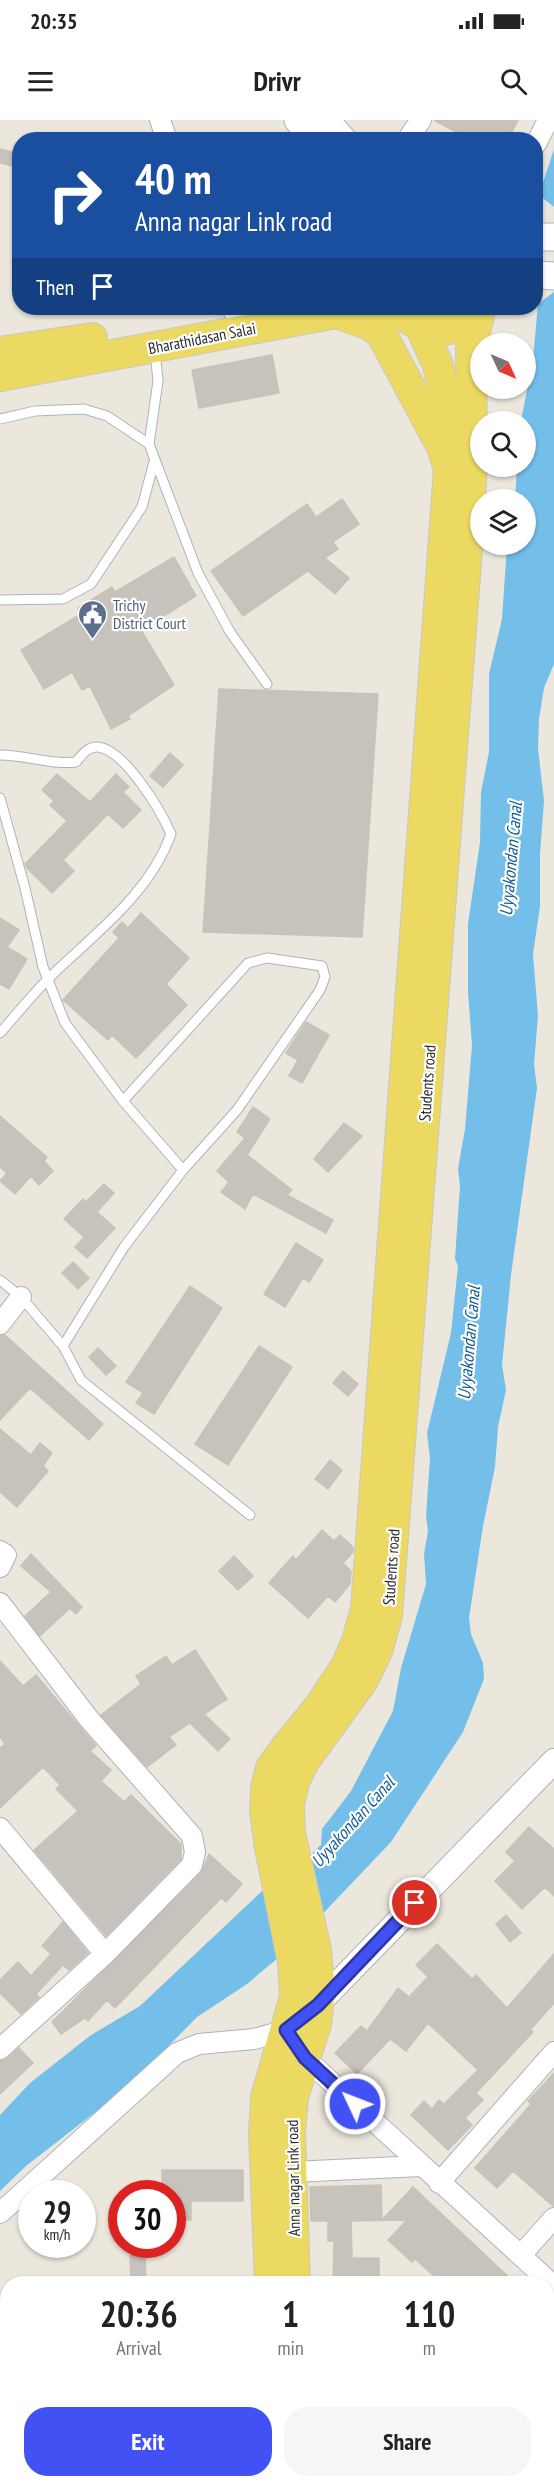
<!DOCTYPE html>
<style>
body{margin:0;font-family:"PT Sans Narrow",sans-serif;background:#f6f6f6;color:#222;height:100vh;display:flex;flex-direction:column;font-size:22px;white-space:nowrap}
*{box-sizing:border-box;margin:0}
p{font-size:20px;color:#767676}
.icon{flex:none;width:33px;height:33px;fill:none;stroke:currentColor;stroke-width:2;stroke-linecap:round;stroke-linejoin:round}
.map{position:relative;flex:1;overflow:hidden}
.drawer{position:absolute;left:0px;top:2156px;width:555px;height:212px;display:flex;flex-direction:column;background:#fff;border-radius:24px 24px 0 0;box-shadow:0 2px 4px #0004}
.drawer>*{flex:none}
.top-card{position:absolute;left:12px;top:12px;width:531px;height:183px;border-radius:24px;box-shadow:0 2px 4px #0004;background:#1a4fa0;color:#fff;overflow:hidden}
.needle{width:39px;rotate:134deg}
.buttons{position:absolute;left:470px;top:213px;display:grid;gap:12px}
.buttons a{display:grid;place-items:center;width:66px;height:66px;border-radius:50%;background:#fff;box-shadow:0 2px 4px #0004;font-size:30px}
.speed{position:absolute;left:18px;top:2060px;display:flex;gap:12px;font-size:30px;font-weight:700;text-align:center}
.speed>*{display:grid;place-content:center;width:78px;height:78px;border-radius:50%;background:#fff;box-shadow:0 2px 4px #0004;line-height:1}
.speed small{font-size:15px;font-weight:400}
.speed .limit{border:9px solid #d22;background:#fff;color:#111}
.pin{position:absolute;display:grid;place-items:center;width:51px;height:51px;color:#fff;margin:-26px;border:3px solid #fff;border-radius:50%;box-shadow:0 2px 6px #0007}
.me{position:absolute;width:66px;margin:-33px;rotate:313deg;stroke-linejoin:round;filter:drop-shadow(0 0 4px #0008)}
.turn{display:flex;align-items:center;gap:21px;height:126px;padding:0 24px;font-size:27px}
.turn .icon{width:78px;height:78px;stroke-width:2.5}
.turn b{display:block;font-size:42px;line-height:51px}
.then{display:flex;align-items:center;height:57px;padding:0 24px;background:#0003;gap:12px;font-size:22px}
.eta{display:flex;justify-content:space-evenly;align-items:center;height:102px;text-align:center}
.eta b{font-size:36px;font-weight:700;line-height:42px}
.action{display:flex;gap:12px;margin-top:auto;padding:12px 24px}
.action a{flex:1;height:69px;border-radius:24px;background:#4251f4;color:#fff;font-size:24px;font-weight:700;line-height:69px;text-align:center}
.action a+a{background:#f6f6f6;color:#222}
.status{display:flex;justify-content:space-between;align-items:center;height:42px;padding:0 30px;background:#fff;direction:ltr}
.status svg{height:16px;fill:currentColor}
header{display:flex;justify-content:space-between;align-items:center;height:78px;padding:0 24px;background:#fff;font-size:27px;font-weight:700}
.map>svg:first-child{display:block}
.water{fill:#73bfea}
.building{fill:#c7c3bc;stroke:#c7c3b6;stroke-width:1.5}
.lines{fill:none;stroke-linecap:round;stroke-linejoin:round}
.service-casing{stroke:#b0b1bd;stroke-width:11}
.minor-casing{stroke:#b0b1bd;stroke-width:22}
.tertiary-casing{stroke:#b0b1bd;stroke-width:26}
.secondary-casing{stroke:#b0b1bd;stroke-width:29}
.primary-casing{stroke:#c8c8c8;stroke-width:32}
.service{stroke:#fff;stroke-width:9}
.minor{stroke:#fff;stroke-width:20}
.tertiary{stroke:#fff;stroke-width:24}
.secondary{stroke:#fff;stroke-width:27}
.primary{stroke:#ecd962;stroke-width:30}
.route-casing{stroke:#2b359f;stroke-width:15}
.route{stroke:#4251f4;stroke-width:10}
.labels{text-anchor:middle;stroke-width:4.5;stroke-linejoin:round;paint-order:stroke}
.street-label{font-size:16px;fill:#2a2a2a;stroke:#fff}
.service-label{font-size:16px;fill:#4e5e75;stroke:#fff;text-anchor:start}
.water-label{font-size:18px;font-style:italic;fill:#125c96;stroke:#fff}
</style>
<div class="status"><b>20:35</b><svg viewBox="0 0 49 12"><path d="M0 12V9h3v3zM5 12V6h3v6zM10 12V3h3v9zM15 12V0h3v12zM26 1h20v11H26zM47 4h2v5h-2z"/></svg></div>
<header><svg class="icon" aria-label="menu" viewBox="0 0 24 24"><path d="M4 6h16M4 12h16M4 18h16"/></svg>Drivr<svg class="icon" aria-label="search" viewBox="0 0 24 24"><circle cx="10" cy="10" r="6"/><path d="M15 15l6 6"/></svg></header>
<div class="map">
<svg width="554" height="2366" viewBox="0 0 554 2366">
<rect width="100%" height="100%" fill="#ece7dd"/>
<!-- water -->
<path class="water" d="M554 29V87L539 75Z
M554 172V544L544 568 539 599 538 629 544 681 540 734V786L533 834 538 896 534 944 537 968 511 1155 502 1245 506 1270 498 1307 495 1347 483 1406 469 1498 471 1514 483 1543 484 1559 463 1612 391 1722 291 1827 247 1864 197 1897 130 1965 26 2046 0 2071V1995L30 1963 91 1915 140 1886 262 1771 304 1741 321 1725 322 1709 351 1671 393 1591 401 1548 426 1464 424 1434 428 1411 426 1396 430 1338 427 1313 451 1213 458 1146 455 1139 460 1066 458 1049 465 1009 472 925 468 872V804L480 722 481 672 489 632V554L502 499 507 425 525 424V380L515 379 517 347 525 346V302L521 301 533 239 538 184Z"/>
<!-- building -->
<path class="building" d="M434 0H518L508 20H471Z
M0 29 16 33 14 46 0 43Z
M272 235 279 273 199 288 192 250Z
M342 379 359 404 333 422 338 429 325 438 349 458 335 474 308 451 243 496 211 451 307 384 316 397Z
M174 437 196 476 141 510 174 565 128 596 130 599 111 609 90 566 82 570 72 552 44 569 21 530 81 494 78 488 112 467 115 472Z
M219 569 378 574 362 817 203 812Z
M170 633 183 645 163 667 150 656Z
M57 654 90 682 116 654 129 667 123 672 141 690 123 708 108 694 63 740 74 751 52 773 27 748 25 744 67 701 50 685 54 681 42 670Z
M141 793 189 838 166 864 187 885 136 938 112 915 108 920 63 880 119 818 113 812 122 802 128 808Z
M0 798 19 810 7 827 27 839 9 869 0 864Z
M306 902 329 915 302 963 289 956 298 940 286 933Z
M253 987 270 999 247 1035 292 1070 287 1075 333 1100 326 1113 253 1074 245 1089 221 1072 229 1062 217 1051 245 1018 237 1012Z
M0 996 47 1037 44 1041 53 1051 39 1065 31 1056 15 1074 0 1061 7 1053 0 1047Z
M344 1003 362 1016 328 1052 314 1039Z
M104 1064 114 1073 97 1092 115 1108 87 1138 75 1127 84 1117 64 1099 83 1079 86 1082Z
M296 1123 323 1140 309 1162 303 1158 285 1187 264 1174Z
M73 1142 89 1158 78 1169 62 1153Z
M190 1166 222 1188 154 1294 136 1283 143 1273 126 1262Z
M5 1215 103 1304 89 1320 30 1268 0 1300V1216Z
M259 1226 292 1247 228 1345 195 1324Z
M98 1228 116 1246 106 1255 89 1237Z
M343 1251 358 1264 348 1276 333 1263Z
M0 1309 31 1335 40 1323 52 1333 43 1346 48 1351 17 1387 0 1372Z
M330 1340 342 1350 328 1369 315 1359Z
M322 1410 334 1421 340 1415 353 1427V1432L343 1443 351 1451 350 1464 335 1482 328 1476 308 1498 269 1463 293 1436 296 1440Z
M31 1434 82 1487 76 1494 70 1488 40 1516 25 1496 51 1472 21 1446Z
M234 1436 253 1456 238 1470 219 1451Z
M195 1530 227 1579 204 1594 230 1619 218 1631 190 1603 169 1617 176 1625 147 1647 101 1595 141 1564 136 1556 166 1536 172 1545Z
M0 1541 23 1566 36 1555 96 1626 90 1631 111 1650 101 1661 124 1682 131 1675 181 1724V1739L106 1816 34 1730 78 1691 56 1669 60 1665 43 1647 0 1688V1628L5 1624 0 1617Z
M529 1707 554 1729V1776L545 1767 522 1789 495 1761 515 1741 506 1732Z
M209 1734 242 1764 226 1782 221 1778 115 1888 107 1880 88 1901 85 1898 61 1914 52 1902 201 1753Z
M506 1795 521 1813 510 1822 496 1804Z
M63 1802 88 1833 69 1850 63 1845 36 1874 39 1877 21 1894 0 1873V1860L18 1842 31 1856 51 1834 42 1826Z
M437 1824 472 1859 476 1855 507 1888 554 1834V1883L530 1910 533 1912 476 1973 483 1980 465 1998 472 2005 448 2030 411 1995 424 1981 432 1989 439 1980 444 1984 478 1950 428 1903 406 1931 390 1919 357 1954 335 1933 361 1906 367 1911 398 1868 409 1877 428 1857 416 1845Z
M19 1928 33 1943 0 1974V1941L8 1938Z
M554 1953V2086H553L513 2051 497 2068 475 2048 531 1984 528 1981Z
M162 2050H243V2081H191V2100H172V2073H162Z
M381 2065 382 2100 413 2067 515 2163H442L415 2139 412 2142 388 2120 407 2100 351 2101 352 2138H379V2163H333L334 2121H328V2101H311L310 2067Z
M145 2135 146 2163H131L130 2136Z"/>
<g class="lines">
<defs>
<path id="service" d="M0 299 35 291 84 289 107 296 149 324 198 453 230 512 267 564
M149 324 158 261 155 231
M0 480 63 479 91 464 142 387 154 342
M0 635C26 635 51 645 76 642 82 635 88 626 98 627 125 630 161 691 171 714 149 775 94 814 49 858 32 875 16 895 0 913
M0 678 25 768 43 847 65 903 123 981 183 1050
M0 1160 21 1177 63 1226 124 1127 183 1050 237 990 320 870 325 857 322 846 267 838 248 843 123 981
M63 1226 81 1260 250 1395"/>
<path id="minor" d="M160 0 167 20
M407 20 421 0
M536 24 548 0
M232 188 234 192
M0 1204 21 1177
M0 1431 6 1435 0 1447
M0 1483 89 1599 192 1716 195 1732 192 1745 105 1834 0 1929
M0 1708 105 1834
M291 2052 421 2046
M439 2063 554 1932
M0 2093 177 1933 199 1924 254 1919 287 1910 305 1938 554 2166
M521 2135 554 2098
M487 2360V2366
M515 2360 522 2366"/>
<path id="tertiary" d="M312 1890 554 1641"/>
<path id="secondary" d="M298 0 317 20
M325 0 343 20
M536 117H554
M536 155 554 156"/>
<path id="primary" d="M407 198C432 215 461 215 479 188
M421 208 438 245 447 287 449 331
M0 232 92 218
M0 256 336 193 357 191 404 196
M270 2163 264 2014 266 1977 295 1877 293 1842 270 1728 265 1691 266 1667 271 1648 286 1627 319 1587 345 1548 357 1521 366 1489 449 349 442 327 381 213 370 205 336 193
M295 2163 290 2012 293 1977 316 1904 320 1871 316 1830 290 1713 289 1684 295 1659 305 1640 363 1560 377 1531 387 1496 468 415 472 344 471 227 481 188
M277 2360V2366
M302 2360 303 2366"/>
</defs>
<!-- service casing -->
<use href="#service" class="service-casing"/>
<!-- minor casing -->
<use href="#minor" class="minor-casing"/>
<!-- tertiary casing -->
<use href="#tertiary" class="tertiary-casing"/>
<!-- secondary casing -->
<use href="#secondary" class="secondary-casing"/>
<!-- primary casing -->
<use href="#primary" class="primary-casing"/>
<!-- service -->
<use href="#service" class="service"/>
<!-- minor -->
<use href="#minor" class="minor"/>
<!-- tertiary -->
<use href="#tertiary" class="tertiary"/>
<!-- secondary -->
<use href="#secondary" class="secondary"/>
<!-- primary -->
<use href="#primary" class="primary"/>
</g>
<g class="lines">
<defs>
<path id="route" d="M355 1984 305 1938 286 1910 318 1885 415 1783"/>
</defs>
<!-- route casing -->
<use href="#route" class="route-casing"/>
<!-- route -->
<use href="#route" class="route"/>
</g>
<!-- icons -->
<defs>
<symbol id="civic-pin" viewBox="-11 -11 22 30"><path d="M0 17L-7.5 6A9.5 9.5 0 1 1 7.5 6Z" fill="#5c6f8a" stroke="#fff"/><path d="M-.6-6.5H3V-4.5H.6V-3L4-1V1h2V6H-6V1h2V-1L-.6-3ZM-1.2 2.5V6h2.4V2.5Z" fill="#fff"/></symbol>
</defs>
<g fill-rule="evenodd">
<use href="#civic-pin" x="76" y="478" width="33" height="45"/>
</g>
<g class="labels">
<!-- street labels -->
<g class="street-label">
<text transform="translate(202 218) rotate(-11)" y="6">Bharathidasan Salai</text>
<text transform="translate(427 963) rotate(-86)" y="6">Students road</text>
<text transform="translate(391 1447) rotate(-86)" y="6">Students road</text>
<text transform="translate(293 2058) rotate(-91)" y="6">Anna nagar Link road</text>
</g>
<!-- service labels -->
<g class="service-label">
<text x="113" y="491">Trichy<tspan x="113" dy="18">District Court</tspan></text>
</g>
<!-- water labels -->
<g class="water-label">
<text transform="translate(511 739) rotate(-85)" y="6">Uyyakondan Canal</text>
<text transform="translate(469 1223) rotate(-85)" y="6">Uyyakondan Canal</text>
<text transform="translate(353 1702) rotate(-48)" y="6">Uyyakondan Canal</text>
</g>
</g>
</svg>
<div class="buttons">
<a><svg class="needle" viewBox="-14 -14 28 28"><path d="M0-13l5 13h-10z" fill="#e53935"/><path d="M0 13l5-13h-10z" fill="#767676"/></svg></a>
<a><svg class="icon" aria-label="search" viewBox="0 0 24 24"><circle cx="10" cy="10" r="6"/><path d="M15 15l6 6"/></svg></a>
<a><svg class="icon" aria-label="layers" viewBox="0 0 24 24"><path d="M12 4l9 5-9 5-9-5zM3 14l9 5 9-5"/></svg></a>
</div>
<div class="speed"><div>29<small>km/h</small></div><div class="limit">30</div></div>
<div class="pin" style="left:415px;top:1783px;background:#d93025"><svg class="icon" aria-label="arrive" viewBox="0 0 24 24"><path d="M6 21V4h12l-3 4 3 4H6"/></svg></div>
<svg class="me" style="left:355px;top:1984px" viewBox="-20 -20 40 40"><circle r="17" fill="#4251f4" stroke="#fff" stroke-width="3"/><path d="M0-11L8 9 0 5-8 9z" fill="#fff"/></svg>
<div class="top-card">
<div class="turn"><svg class="icon" aria-label="right" viewBox="0 0 24 24"><path d="M7 20v-9h11M14 6l5 5-5 5"/></svg><div><b>40 m</b>Anna nagar Link road</div></div>
<div class="then">Then<svg class="icon" aria-label="arrive" viewBox="0 0 24 24"><path d="M6 21V4h12l-3 4 3 4H6"/></svg></div>
</div>
<section class="drawer">
<div class="eta">
<div><b>20:36</b><p>Arrival</p></div>
<div><b>1</b><p>min</p></div>
<div><b>110</b><p>m</p></div>
</div>
<div class="action"><a>Exit</a><a>Share</a></div>
</section>
</div>
